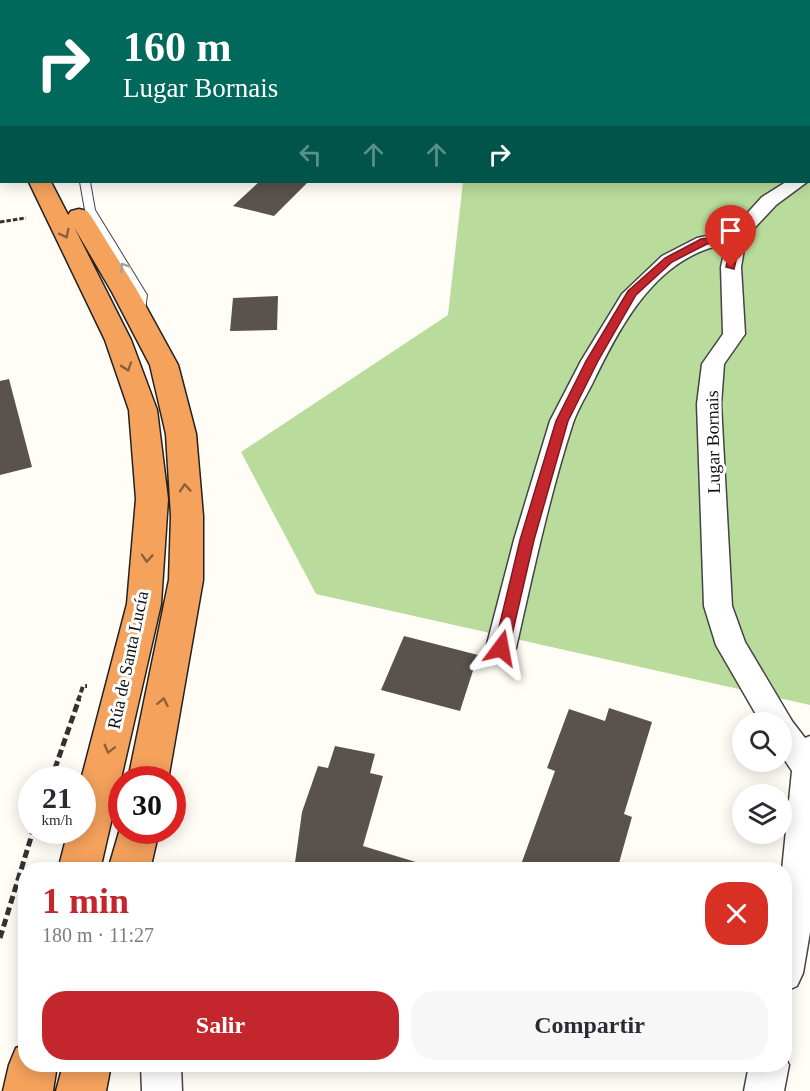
<!DOCTYPE html>
<html lang="es">
<meta charset="utf-8">
<style>
body{margin:0;font-family:Georgia,serif;background:#f7f7f7;color:#2b2b33;height:100vh;display:flex;flex-direction:column;font-size:22px;white-space:nowrap}
*{box-sizing:border-box;margin:0}
p{font-size:20px;color:#7c7c81}
.icon{flex:none;width:33px;height:33px;fill:none;stroke:currentColor;stroke-width:2;stroke-linecap:round;stroke-linejoin:round}
.map{position:relative;flex:1;overflow:hidden}
.details{position:absolute;left:18px;top:862px;width:774px;height:210px;display:flex;flex-direction:column;background:#fff;border-radius:24px;box-shadow:0 3px 15px #0003}
.details>*{flex:none}
.top-card{position:absolute;left:0px;top:0px;width:810px;height:183px;box-shadow:0 3px 15px #0003;background:#00695c;color:#fff;overflow:hidden}
.tools{position:absolute;left:732px;top:712px;display:grid;gap:12px}
.tools a{display:grid;place-items:center;width:60px;height:60px;border-radius:50%;background:#fff;box-shadow:0 3px 15px #0003;font-size:30px}
.speed{position:absolute;left:18px;top:766px;display:flex;gap:12px;font-size:30px;font-weight:700;text-align:center}
.speed>*{display:grid;place-content:center;width:78px;height:78px;border-radius:50%;background:#fff;box-shadow:0 3px 15px #0003;line-height:1}
.speed small{font-size:15px;font-weight:400}
.speed .limit{border:9px solid #d22;background:#fff;color:#111}
.pin{position:absolute;display:grid;place-items:center;width:51px;height:51px;color:#fff;margin:-62px -26px;border-radius:50% 50% 50% 0;rotate:-45deg;box-shadow:0 0 6px #0007}
.pin .icon{rotate:45deg}
.me{position:absolute;width:66px;margin:-33px;rotate:13deg;stroke-linejoin:round;filter:drop-shadow(0 0 4px #0008)}
.turn{display:flex;align-items:center;gap:21px;height:126px;padding:0 24px;font-size:27px}
.turn .icon{width:78px;height:78px;stroke-width:2.5}
.turn b{display:block;font-size:42px;line-height:51px}
.lanes{display:flex;align-items:center;height:57px;padding:0 24px;background:#0003;justify-content:center;gap:30px;direction:ltr}
.lanes .off{opacity:.35}
.round{display:grid;place-items:center;flex:none;width:63px;height:63px;border-radius:24px;background:#f7f7f7}
.head{display:flex;align-items:center;justify-content:space-between;height:102px;padding:0 24px}
h1{font-size:36px;font-weight:700;line-height:45px;color:#c4262e}
.cta{display:flex;gap:12px;margin-top:auto;padding:12px 24px}
.cta a{flex:1;height:69px;border-radius:24px;background:#c4262e;color:#fff;font-size:24px;font-weight:700;line-height:69px;text-align:center}
.cta a+a{background:#f7f7f7;color:#2b2b33}
.map>svg:first-child{display:block}
.forest{fill:#b9dc9c}
.building{fill:#5a524d}
.lines{fill:none;stroke-linecap:round;stroke-linejoin:round}
.lane-casing{stroke:#444;stroke-width:2}
.street-casing{stroke:#444;stroke-width:3}
.highway-casing{stroke:#222;stroke-width:3}
.path-far2{stroke:#333;stroke-width:3;stroke-dasharray:4.5 2;stroke-linecap:butt}
.path-far1{stroke:#333;stroke-width:4;stroke-dasharray:6 3;stroke-linecap:butt}
.path{stroke:#333;stroke-width:5;stroke-dasharray:8 4;stroke-linecap:butt}
.lane{fill:#fff;fill-rule:evenodd}
.street{fill:#fff;fill-rule:evenodd}
.highway{fill:#f5a25d;fill-rule:evenodd}
.oneway{stroke:#8e613b}
.oneway2{stroke:#a0a0a0}
.route{fill:#c4262e;stroke:#7f191e;stroke-width:1.5}
.labels{text-anchor:middle;stroke-width:6;stroke-linejoin:round;paint-order:stroke}
.street-label{font-size:18px;fill:#111;stroke:#fff}
</style>
<div class="map">
<svg width="810" height="1091" viewBox="0 0 810 1091">
<rect width="100%" height="100%" fill="#fffdf5"/>
<!-- forest -->
<path class="forest" d="M589 0H810V705L316 594 241 452 448 315 463 182H808V2L586 1Z"/>
<!-- building -->
<path class="building" d="M259 182H308L274 216 233 206Z
M278 296 277 330 230 331 233 298Z
M9 379 32 467 0 475V381Z
M404 636 478 655 460 711 381 690Z
M609 708 652 722 624 814 632 817 617 870H519L555 771 547 768 569 709 605 721Z
M335 746 375 754 370 773 383 776 363 846 419 863 418 870H294L302 812 318 766 328 768Z"/>
<g class="lines">
<defs>
<path id="lane" d="M80 182H90L95 210 147 295 144 317H136L135 315 137 295 85 210Z"/>
<path id="street" d="M344 0H358L342 2Z
M786 182H807L776 205 746 237 741 267 745 334 724 364 721 404 732 606 745 642 792 721 805 738 810 736V932L803 973 797 986 784 992V870H782L792 771 782 756V723H761L716 645 704 606 697 404 702 364 723 334 721 267 726 244C658 256 623 321 595 378 588 393 578 408 573 423 549 497 533 573 516 648L511 656 501 660 491 656 486 648 514 540 550 421 581 361 622 294 662 256 697 238 731 231 762 197Z
M784 1054 789 1065 784 1091H744L749 1065H784Z
M141 1065H181L182 1091H142Z"/>
<path id="highway" d="M134 0H151L133 2Z
M29 182H51L68 215 71 211 79 209 87 211 91 216 138 292 178 365 196 434 203 516V580L168 780H128L169 580 171 516 166 434 150 365 112 292 74 227 131 340 157 410 168 499 161 604 100 870H58L68 831H82L81 780 127 604 136 499 129 410 105 340Z
M122 822V831H159L150 870H108Z
M26 1044V1065H57L53 1091H3L9 1065 16 1048Z
M63 1065H111L106 1091H56Z"/>
</defs>
<!-- lane casing -->
<use href="#lane" class="lane-casing"/>
<!-- street casing -->
<use href="#street" class="street-casing"/>
<!-- highway casing -->
<use href="#highway" class="highway-casing"/>
<!-- path-far2 -->
<path class="path-far2" d="M0 222 26 218"/>
<!-- path-far1 -->
<path class="path-far1" d="M78 701 83 686H87"/>
<!-- path -->
<path class="path" d="M51 780 79 699
M0 938 33 831"/>
<!-- lane -->
<use href="#lane" class="lane"/>
<!-- street -->
<use href="#street" class="street"/>
<!-- highway -->
<use href="#highway" class="highway"/>
</g>
<!-- one-way arrows -->
<defs><path id="oneway-chevron" d="M-2-3.5L2.5 0L-2 3.5" fill="none" stroke-width="1.6" stroke-linecap="round" stroke-linejoin="round" transform="scale(1.5)"/></defs>
<g class="oneway">
<use href="#oneway-chevron" transform="translate(65 234) rotate(63)"/>
<use href="#oneway-chevron" transform="translate(127 367) rotate(71)"/>
<use href="#oneway-chevron" transform="translate(185 488) rotate(-94)"/>
<use href="#oneway-chevron" transform="translate(147 558) rotate(94)"/>
<use href="#oneway-chevron" transform="translate(163 702) rotate(-79)"/>
<use href="#oneway-chevron" transform="translate(109 749) rotate(104)"/>
</g>
<use class="oneway2" href="#oneway-chevron" transform="translate(124 267) rotate(-123)"/>
<!-- route -->
<path class="route" d="M738 233 742 236 734 269 726 267 732 240 707 244 672 262 636 295 598 361 568 421 534 540 509 648 507 652H496L494 648 520 540 556 421 586 361 628 291 665 258 701 239Z"/>
<g class="labels">
<!-- street labels -->
<g class="street-label">
<text transform="translate(713 442) rotate(-91)" y="6">Lugar Bornais</text>
<text transform="translate(128 660) rotate(-78)" y="6">Rúa de Santa Lucía</text>
</g>
</g>
</svg>
<div class="tools">
<a><svg class="icon" aria-label="search" viewBox="0 0 24 24"><circle cx="10" cy="10" r="6"/><path d="M15 15l6 6"/></svg></a>
<a><svg class="icon" aria-label="layers" viewBox="0 0 24 24"><path d="M12 4l9 5-9 5-9-5zM3 14l9 5 9-5"/></svg></a>
</div>
<div class="speed"><div>21<small>km/h</small></div><div class="limit">30</div></div>
<div class="pin" style="left:731px;top:267px;background:#d93025"><svg class="icon" aria-label="arrive" viewBox="0 0 24 24"><path d="M6 21V4h12l-3 4 3 4H6"/></svg></div>
<svg class="me" style="left:501px;top:648px" viewBox="-20 -20 40 40"><path d="M0-17L14 15 0 8-14 15z" fill="#c4262e" stroke="#fff" stroke-width="4"/></svg>
<div class="top-card">
<div class="turn"><svg class="icon" aria-label="right" viewBox="0 0 24 24"><path d="M7 20v-9h11M14 6l5 5-5 5"/></svg><div><b>160 m</b>Lugar Bornais</div></div>
<div class="lanes"><svg class="icon off" aria-label="left" viewBox="0 0 24 24"><path d="M17 20v-9H6M10 6l-5 5 5 5"/></svg><svg class="icon off" aria-label="ahead" viewBox="0 0 24 24"><path d="M12 20V5M6 11l6-6 6 6"/></svg><svg class="icon off" aria-label="ahead" viewBox="0 0 24 24"><path d="M12 20V5M6 11l6-6 6 6"/></svg><svg class="icon" aria-label="right" viewBox="0 0 24 24"><path d="M7 20v-9h11M14 6l5 5-5 5"/></svg></div>
</div>
<section class="details">
<div class="head"><div><h1>1 min</h1><p>180 m · 11:27</p></div><a class="round" style="background:#d93025;color:#fff"><svg class="icon" aria-label="close" viewBox="0 0 24 24"><path d="M6 6l12 12M18 6L6 18"/></svg></a></div>
<div class="cta"><a>Salir</a><a>Compartir</a></div>
</section>
</div>
